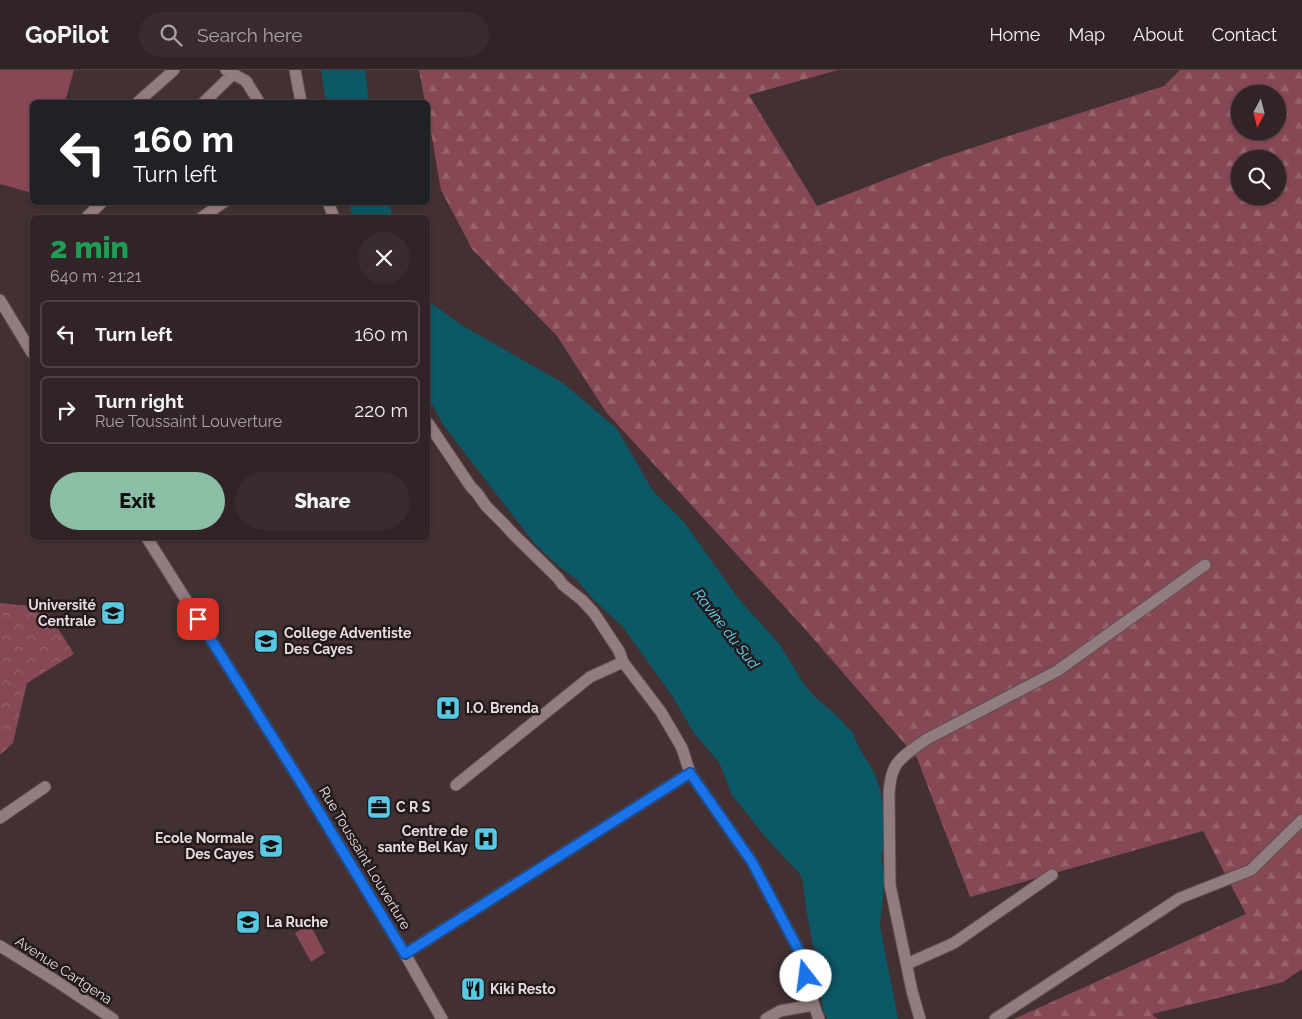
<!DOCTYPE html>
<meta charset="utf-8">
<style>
body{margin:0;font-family:Raleway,sans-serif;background:#3a2c2e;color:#f1f3f6;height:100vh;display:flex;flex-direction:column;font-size:19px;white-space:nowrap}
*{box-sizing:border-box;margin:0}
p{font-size:16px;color:#a8a4a7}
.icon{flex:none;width:28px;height:28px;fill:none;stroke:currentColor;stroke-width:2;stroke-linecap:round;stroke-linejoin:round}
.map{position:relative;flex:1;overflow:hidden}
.details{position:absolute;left:30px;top:145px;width:400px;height:325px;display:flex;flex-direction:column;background:#322426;border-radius:8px;box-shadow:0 1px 4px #0004,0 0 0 1px #4d4143}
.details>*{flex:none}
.banner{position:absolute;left:30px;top:30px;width:400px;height:105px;border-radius:8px;box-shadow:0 1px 4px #0004,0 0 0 1px #4d4143;background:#202124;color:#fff;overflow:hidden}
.needle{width:32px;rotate:187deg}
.buttons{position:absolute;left:1231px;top:15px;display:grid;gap:10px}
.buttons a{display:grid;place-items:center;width:55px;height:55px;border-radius:50%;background:#322426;box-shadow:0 1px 4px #0004,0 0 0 1px #4d4143;font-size:25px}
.pin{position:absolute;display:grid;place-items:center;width:42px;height:42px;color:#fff;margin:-21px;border-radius:10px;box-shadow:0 2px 8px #0006}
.me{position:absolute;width:55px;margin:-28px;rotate:345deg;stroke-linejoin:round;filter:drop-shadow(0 0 4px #0008)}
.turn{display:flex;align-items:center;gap:18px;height:105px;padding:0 20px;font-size:22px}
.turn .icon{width:65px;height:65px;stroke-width:2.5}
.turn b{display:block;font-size:35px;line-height:42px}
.round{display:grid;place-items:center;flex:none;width:52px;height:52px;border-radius:26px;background:#3a2c2e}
.headline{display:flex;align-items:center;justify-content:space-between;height:85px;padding:0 20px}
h1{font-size:30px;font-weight:800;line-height:38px;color:#1e9e55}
.button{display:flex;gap:10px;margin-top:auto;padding:10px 20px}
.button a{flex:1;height:58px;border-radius:30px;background:#8abfa5;color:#111;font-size:20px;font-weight:800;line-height:58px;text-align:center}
.button a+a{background:#3a2c2e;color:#f1f3f6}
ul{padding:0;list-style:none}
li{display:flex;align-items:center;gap:15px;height:68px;margin:0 10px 8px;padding:0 10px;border:2px solid #4d4143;border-radius:8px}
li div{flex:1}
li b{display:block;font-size:19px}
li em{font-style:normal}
header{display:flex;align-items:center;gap:30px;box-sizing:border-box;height:70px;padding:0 25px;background:#322426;border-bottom:1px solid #4d4143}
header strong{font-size:24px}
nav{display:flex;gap:28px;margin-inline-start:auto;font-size:18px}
.search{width:350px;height:45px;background:#3a2c2e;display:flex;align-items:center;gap:12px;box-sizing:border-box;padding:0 18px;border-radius:28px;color:#a8a4a7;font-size:19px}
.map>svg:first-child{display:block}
.grass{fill:#854854}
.forest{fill:url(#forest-firs);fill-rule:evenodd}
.park{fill:url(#park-crowns)}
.water{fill:#0b5867}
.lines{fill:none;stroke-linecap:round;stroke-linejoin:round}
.minor-casing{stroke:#5e4f51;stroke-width:13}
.minor{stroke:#917c7f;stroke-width:11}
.route-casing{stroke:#114b97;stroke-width:12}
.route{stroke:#1a73e8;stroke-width:9}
.labels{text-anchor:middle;stroke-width:5;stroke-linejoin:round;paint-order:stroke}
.poi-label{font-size:14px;font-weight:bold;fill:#e8dcde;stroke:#231a1c;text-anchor:start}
.street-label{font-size:14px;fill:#e8dcde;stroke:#231a1c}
.water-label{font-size:15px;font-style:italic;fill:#58daf7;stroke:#231a1c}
</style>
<header>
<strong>GoPilot</strong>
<div class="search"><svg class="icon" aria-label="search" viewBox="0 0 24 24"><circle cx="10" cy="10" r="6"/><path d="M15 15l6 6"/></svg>Search here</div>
<nav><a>Home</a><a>Map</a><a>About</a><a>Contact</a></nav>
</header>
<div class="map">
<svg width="1302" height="949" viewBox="0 0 1302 949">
<defs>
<pattern id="forest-firs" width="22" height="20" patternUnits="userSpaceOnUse" patternTransform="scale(1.25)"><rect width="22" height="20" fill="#854854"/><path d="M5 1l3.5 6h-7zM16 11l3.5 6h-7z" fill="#96626c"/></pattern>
<pattern id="park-crowns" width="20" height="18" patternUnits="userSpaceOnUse" patternTransform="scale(1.25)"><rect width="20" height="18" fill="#854854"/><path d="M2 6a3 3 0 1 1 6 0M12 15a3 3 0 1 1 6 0" fill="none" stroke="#96626c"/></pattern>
</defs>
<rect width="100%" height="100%" fill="#423033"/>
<!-- grass -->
<path class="grass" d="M0 0H74L65 32H32V123L0 114Z
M310 854 325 883 311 892 295 863Z"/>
<!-- forest -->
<path class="forest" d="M419 0H838L749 25 817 136 944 87 1164 16 1180 0H1302V899L1283 912 1152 944 1158 949H1014L1246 844 1203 761 970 827 917 688 805 559 606 342 557 266 472 179 441 120 428 45V32H425ZM1240 24H1278V61H1240ZM1240 89H1278V126H1240Z"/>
<!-- park -->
<path class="park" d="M0 533 17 535 44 536 74 584 27 613 13 673 0 685Z"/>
<!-- water -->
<path class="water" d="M321 0H365L369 32H326Z
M349 133H389L392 147H353Z
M428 231 463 256 563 313 617 359 653 421 684 452 738 528 780 575 804 614 815 627 835 644 853 663 860 680 874 702 880 719 887 763 881 787 885 808 880 856 898 949H827L823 939 817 895 806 839 803 812 800 804 767 769 732 725 719 692 694 663 671 624 622 556 595 531 577 510 555 493 535 474 444 356 428 327Z"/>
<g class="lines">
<defs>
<path id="minor" d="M226 0 246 11 259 32
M295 0 301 32
M138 32 174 0
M204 32 233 4
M328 132 334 148
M86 148 102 132
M201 148 224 132
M0 230 32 283
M428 353 471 417 477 423 486 436 504 454 514 465 558 508 563 515 582 530 594 543 619 581 623 592 661 642 682 678 690 703 752 792 806 894C806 913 812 931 819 949
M147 468 302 714 405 884 442 949
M456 715 590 607 623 592
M0 748 45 717
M0 876 53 909 113 949
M405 884 690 703
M907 894 954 873 1052 805
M766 949 780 941 813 935
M920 949 912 921 890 815 889 723C890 715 890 707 894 699 898 688 917 676 927 669L1057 601 1205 495
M995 949 1180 828 1251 800 1302 750"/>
</defs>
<!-- minor casing -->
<use href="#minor" class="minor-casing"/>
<!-- minor -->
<use href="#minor" class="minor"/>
</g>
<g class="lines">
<defs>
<path id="route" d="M198 549 302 714 405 884 690 703 752 792 806 894V906"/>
</defs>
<!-- route casing -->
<use href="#route" class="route-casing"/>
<!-- route -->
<use href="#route" class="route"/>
</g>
<!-- icons -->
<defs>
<symbol id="university-square" viewBox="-11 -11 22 22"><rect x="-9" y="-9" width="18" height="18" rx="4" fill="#58c9e3" stroke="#231a1c"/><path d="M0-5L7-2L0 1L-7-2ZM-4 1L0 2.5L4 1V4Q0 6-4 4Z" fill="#111"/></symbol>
<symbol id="school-square" viewBox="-11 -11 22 22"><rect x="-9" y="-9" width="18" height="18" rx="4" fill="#58c9e3" stroke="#231a1c"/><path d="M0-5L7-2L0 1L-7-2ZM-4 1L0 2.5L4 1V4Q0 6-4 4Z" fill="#111"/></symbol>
<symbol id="hospital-square" viewBox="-11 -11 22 22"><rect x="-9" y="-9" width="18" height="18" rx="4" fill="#58c9e3" stroke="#231a1c"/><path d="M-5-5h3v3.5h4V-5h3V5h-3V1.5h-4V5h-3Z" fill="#111"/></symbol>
<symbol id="office-square" viewBox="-11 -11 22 22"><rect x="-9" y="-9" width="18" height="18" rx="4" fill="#58c9e3" stroke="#231a1c"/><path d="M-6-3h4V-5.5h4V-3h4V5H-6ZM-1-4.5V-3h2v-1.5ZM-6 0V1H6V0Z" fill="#111"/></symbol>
<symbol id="restaurant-square" viewBox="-11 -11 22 22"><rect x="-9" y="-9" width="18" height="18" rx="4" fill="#58c9e3" stroke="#231a1c"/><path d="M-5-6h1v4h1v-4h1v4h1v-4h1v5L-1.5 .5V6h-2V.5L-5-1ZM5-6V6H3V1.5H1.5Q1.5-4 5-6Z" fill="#111"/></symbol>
</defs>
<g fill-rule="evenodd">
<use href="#university-square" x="99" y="529" width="28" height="28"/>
<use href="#school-square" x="252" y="557" width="28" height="28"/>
<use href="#hospital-square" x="434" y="624" width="28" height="28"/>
<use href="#office-square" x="365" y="723" width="28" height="28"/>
<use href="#hospital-square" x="472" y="755" width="28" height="28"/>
<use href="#university-square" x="257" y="762" width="28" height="28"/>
<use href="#school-square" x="234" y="838" width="28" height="28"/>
<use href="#restaurant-square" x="459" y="905" width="28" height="28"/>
</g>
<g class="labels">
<!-- poi labels -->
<g class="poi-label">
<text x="96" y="540" text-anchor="end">Université<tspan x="96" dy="16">Centrale</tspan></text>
<text x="284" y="568">College Adventiste<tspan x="284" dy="16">Des Cayes</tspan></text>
<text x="466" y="643">I.O. Brenda</text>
<text x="396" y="742">C R S</text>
<text x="468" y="766" text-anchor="end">Centre de<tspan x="468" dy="16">sante Bel Kay</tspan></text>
<text x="254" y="773" text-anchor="end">Ecole Normale<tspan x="254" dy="16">Des Cayes</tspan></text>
<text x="266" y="857">La Ruche</text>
<text x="490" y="924">Kiki Resto</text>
</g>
<!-- street labels -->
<g class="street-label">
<text transform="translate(365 788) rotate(59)" y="5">Rue Toussaint Louverture</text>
<text transform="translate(64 900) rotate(33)" y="5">Avenue Cartgena</text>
</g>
<!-- water labels -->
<g class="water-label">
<text transform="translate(726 559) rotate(52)" y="5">Ravine du Sud</text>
</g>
</g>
</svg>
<div class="buttons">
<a><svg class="needle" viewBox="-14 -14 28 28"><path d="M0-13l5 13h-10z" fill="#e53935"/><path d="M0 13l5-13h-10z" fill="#a8a4a7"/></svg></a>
<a><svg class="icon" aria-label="search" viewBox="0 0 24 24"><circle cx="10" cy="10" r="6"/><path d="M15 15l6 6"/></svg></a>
</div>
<div class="pin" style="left:198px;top:549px;background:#d93025"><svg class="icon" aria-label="arrive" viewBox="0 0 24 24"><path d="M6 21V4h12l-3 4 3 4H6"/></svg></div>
<svg class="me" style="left:806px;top:906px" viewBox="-20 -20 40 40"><circle r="19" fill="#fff"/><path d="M0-13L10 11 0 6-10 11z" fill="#1a73e8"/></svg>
<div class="banner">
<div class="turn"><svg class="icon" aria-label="left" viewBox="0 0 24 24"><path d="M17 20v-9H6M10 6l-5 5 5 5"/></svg><div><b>160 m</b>Turn left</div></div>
</div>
<section class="details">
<div class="headline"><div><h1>2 min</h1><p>640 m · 21:21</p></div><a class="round"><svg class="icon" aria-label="close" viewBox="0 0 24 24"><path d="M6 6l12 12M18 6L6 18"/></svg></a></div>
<ul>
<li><svg class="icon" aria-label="left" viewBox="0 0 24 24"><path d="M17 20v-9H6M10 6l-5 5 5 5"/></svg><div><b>Turn left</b></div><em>160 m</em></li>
<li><svg class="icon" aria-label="right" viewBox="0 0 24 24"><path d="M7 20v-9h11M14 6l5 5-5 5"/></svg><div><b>Turn right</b><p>Rue Toussaint Louverture</p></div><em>220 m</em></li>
</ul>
<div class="button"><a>Exit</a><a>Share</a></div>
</section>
</div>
